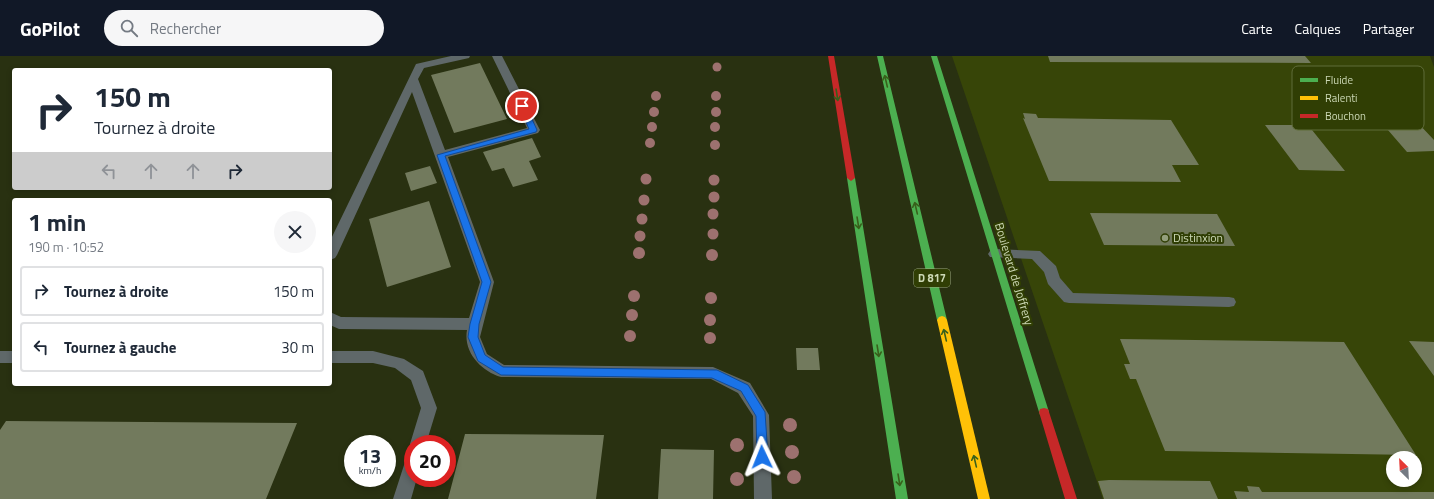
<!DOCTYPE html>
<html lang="fr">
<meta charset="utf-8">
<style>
body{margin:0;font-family:"Titillium Web",sans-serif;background:#f6f6f7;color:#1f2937;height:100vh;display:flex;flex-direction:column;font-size:15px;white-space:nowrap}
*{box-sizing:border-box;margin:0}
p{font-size:13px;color:#747a83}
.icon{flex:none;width:22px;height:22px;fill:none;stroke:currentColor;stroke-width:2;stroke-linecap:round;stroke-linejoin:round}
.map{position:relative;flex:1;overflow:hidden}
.sheet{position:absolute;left:12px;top:142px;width:320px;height:188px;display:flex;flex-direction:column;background:#fff;border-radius:4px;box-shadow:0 2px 6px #0003}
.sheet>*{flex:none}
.top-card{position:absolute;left:12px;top:12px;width:320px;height:122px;border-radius:4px;box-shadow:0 2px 6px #0003;background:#fff;color:#1f2937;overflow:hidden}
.needle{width:26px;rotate:336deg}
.tools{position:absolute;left:1386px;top:395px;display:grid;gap:8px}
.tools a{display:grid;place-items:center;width:36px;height:36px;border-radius:50%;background:#fff;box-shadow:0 2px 6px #0003;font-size:20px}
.speed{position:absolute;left:344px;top:379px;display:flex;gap:8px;font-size:20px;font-weight:700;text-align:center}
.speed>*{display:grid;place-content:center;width:52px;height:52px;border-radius:50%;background:#fff;box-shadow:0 2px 6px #0003;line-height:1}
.speed small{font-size:10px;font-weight:400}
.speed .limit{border:6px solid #d22;background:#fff;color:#111}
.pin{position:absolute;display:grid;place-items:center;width:34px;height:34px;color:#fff;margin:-17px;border:2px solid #fff;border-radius:50%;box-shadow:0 1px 4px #0007}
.me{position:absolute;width:44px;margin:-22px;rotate:358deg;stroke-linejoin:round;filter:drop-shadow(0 0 3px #0008)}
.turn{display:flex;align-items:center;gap:14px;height:84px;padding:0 16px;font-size:18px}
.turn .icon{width:52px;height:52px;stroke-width:2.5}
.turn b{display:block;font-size:28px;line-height:34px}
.lanes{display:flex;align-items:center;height:38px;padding:0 16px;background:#0003;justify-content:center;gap:20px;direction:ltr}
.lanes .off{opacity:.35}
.round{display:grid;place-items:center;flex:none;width:42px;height:42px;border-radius:21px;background:#f6f6f7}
.headline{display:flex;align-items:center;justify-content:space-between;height:68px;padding:0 16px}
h1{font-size:24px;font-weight:700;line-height:30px}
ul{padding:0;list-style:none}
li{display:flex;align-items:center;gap:12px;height:50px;margin:0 8px 6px;padding:0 8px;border:2px solid #e0e1e3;border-radius:4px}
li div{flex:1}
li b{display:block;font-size:15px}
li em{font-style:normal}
header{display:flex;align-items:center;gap:24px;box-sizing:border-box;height:56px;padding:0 20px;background:#111827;color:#fff}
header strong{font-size:19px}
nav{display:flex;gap:22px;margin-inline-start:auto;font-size:14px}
.search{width:280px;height:36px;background:#f6f6f7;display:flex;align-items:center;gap:10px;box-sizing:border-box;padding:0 14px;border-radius:22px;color:#747a83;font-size:15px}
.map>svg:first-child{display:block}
.built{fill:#374508;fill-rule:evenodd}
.building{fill:#727a5d}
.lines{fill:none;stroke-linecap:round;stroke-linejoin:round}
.lane{fill:#5f6869;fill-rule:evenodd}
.fast{fill:#4caf50;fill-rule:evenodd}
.slow{fill:#ffc107;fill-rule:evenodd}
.jam{fill:#c62828;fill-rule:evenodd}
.tree{fill:#9d716f}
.oneway{stroke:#38601b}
.route{fill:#1a73e8;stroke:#114b97}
.poi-dot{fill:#939e7c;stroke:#303e04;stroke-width:1.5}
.labels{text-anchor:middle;stroke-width:4;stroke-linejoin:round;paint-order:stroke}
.shield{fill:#303e04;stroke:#9daa80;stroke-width:1}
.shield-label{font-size:11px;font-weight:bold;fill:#ccd8b5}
.poi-label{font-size:12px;fill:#ccd8b5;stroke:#303e04;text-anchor:start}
.street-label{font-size:12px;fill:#ccd8b5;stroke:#303e04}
.key{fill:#303e04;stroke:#5f6c39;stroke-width:1}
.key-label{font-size:11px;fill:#ccd8b5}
</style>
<header>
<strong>GoPilot</strong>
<div class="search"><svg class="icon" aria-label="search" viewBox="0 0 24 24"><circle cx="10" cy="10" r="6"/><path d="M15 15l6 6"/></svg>Rechercher</div>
<nav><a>Carte</a><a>Calques</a><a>Partager</a></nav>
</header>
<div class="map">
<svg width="1434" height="443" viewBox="0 0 1434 443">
<rect width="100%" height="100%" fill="#293111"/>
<!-- built -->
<path class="built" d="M952 0H1430L1434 11V443H1103ZM1393 402H1415V424H1393Z"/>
<!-- building -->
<path class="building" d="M1048 0H1305L1311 7 1050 6Z
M480 7 507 63 454 77 431 19Z
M1023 57 1036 58 1038 62 1171 64 1199 109H1172L1181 126 1049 125 1023 62 1025 63Z
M1381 66H1417L1434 84V95L1407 96Z
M1265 69H1308L1345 115 1299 114Z
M532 82 541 101 529 105 538 124 513 131 504 112 492 115 483 96Z
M430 110 437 127 411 135 405 117Z
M429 145 451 211 387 231 369 163Z
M1090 157 1217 158 1235 190 1104 189Z
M1120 283 1344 286 1416 399 1165 395 1136 323H1130L1124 308H1130Z
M1409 285 1434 286V320Z
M796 292H818L820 314H797Z
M6 365 297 367 266 443H0V374Z
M465 378 604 379 596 443H448Z
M661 393 714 394 713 443H658Z
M1109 424 1210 425 1218 443H1104L1098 425Z
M1247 430 1259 431 1262 436H1434V443H1237L1234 435 1249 436Z"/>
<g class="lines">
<!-- lane -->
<path class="lane" d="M451 0H470L469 2 424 12 418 23 445 94 527 72 492 0H502L540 74 538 77 448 101 494 226 480 281 487 298 504 309 713 311 750 327 769 359 772 443H754L753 360 738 337 711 323 501 321C481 315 463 296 467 274L339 273 330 269V256L341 261 469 262 480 226 412 36 337 199 335 202 330 204V185L415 10 416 8Z
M995 193 1040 195 1056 210 1060 222 1073 237 1229 241 1234 242 1236 246 1234 250 1229 251 1069 247 1064 246 1048 228 1044 216 1032 203 990 201 988 198 990 195Z
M0 295H14V307H0Z
M330 295H373L404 303 423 315 437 352 426 388H413V394L410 388 421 352 411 324 395 312 373 307H330Z
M413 398V422H417L411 443H393L405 406 407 401Z"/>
<!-- fast -->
<path class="fast" d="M877 0H883L947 264 945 267H939L937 264Z
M931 0H937L1049 356 1048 359 1044 360 1040 359 1039 356Z
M851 119 855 122 908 443H896L847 122Z"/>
<!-- slow -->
<path class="slow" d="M942 260 945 261 947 264 990 443H978L937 264 939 261Z"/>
<!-- jam -->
<path class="jam" d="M828 0H834L855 122 851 125 847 122Z
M1044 352 1048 353 1049 356 1077 443H1065L1039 356 1040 353Z"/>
</g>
<!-- trees -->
<g class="tree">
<circle cx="717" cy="11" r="4.5"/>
<circle cx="656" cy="40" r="5"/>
<circle cx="716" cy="40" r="5"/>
<circle cx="654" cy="56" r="5"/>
<circle cx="716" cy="56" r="5"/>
<circle cx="652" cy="71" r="5"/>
<circle cx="715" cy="71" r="5"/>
<circle cx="650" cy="87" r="5"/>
<circle cx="715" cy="89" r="5"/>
<circle cx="646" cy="123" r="5.5"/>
<circle cx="714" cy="124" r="5.5"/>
<circle cx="714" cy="141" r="5.5"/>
<circle cx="644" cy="144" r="5.5"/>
<circle cx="713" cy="158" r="5.5"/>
<circle cx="642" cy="163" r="5.5"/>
<circle cx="713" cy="178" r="5.5"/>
<circle cx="640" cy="180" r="5.5"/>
<circle cx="639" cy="197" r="6"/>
<circle cx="712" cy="199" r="6"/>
<circle cx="634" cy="240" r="6"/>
<circle cx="711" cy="242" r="6"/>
<circle cx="632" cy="259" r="6"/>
<circle cx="710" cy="264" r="6"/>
<circle cx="630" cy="280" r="6"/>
<circle cx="710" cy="282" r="6"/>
<circle cx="790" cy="369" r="7"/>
<circle cx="737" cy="389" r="7"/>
<circle cx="792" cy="396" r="7"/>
<circle cx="794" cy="421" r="7"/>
<circle cx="737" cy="423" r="7"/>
</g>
<!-- one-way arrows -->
<defs><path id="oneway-shaft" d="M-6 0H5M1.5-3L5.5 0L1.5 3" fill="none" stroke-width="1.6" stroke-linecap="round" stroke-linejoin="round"/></defs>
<g class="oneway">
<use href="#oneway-shaft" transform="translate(886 25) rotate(-103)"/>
<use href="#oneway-shaft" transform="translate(837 39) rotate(81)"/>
<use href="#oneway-shaft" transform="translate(916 152) rotate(-103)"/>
<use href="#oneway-shaft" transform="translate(858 167) rotate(81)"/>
<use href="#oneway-shaft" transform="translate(945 279) rotate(-103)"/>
<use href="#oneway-shaft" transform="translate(878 295) rotate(81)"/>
<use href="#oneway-shaft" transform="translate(975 405) rotate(-103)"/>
<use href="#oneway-shaft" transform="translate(899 424) rotate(81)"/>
</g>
<!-- route -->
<path class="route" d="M520 49 526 50 537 74 536 76 445 100 491 226 479 268 478 281 485 299 503 311 717 314 748 329 765 356 768 401 766 405 762 406 758 405 757 401 756 360 741 335 712 322 501 319 478 305 468 281 470 268 482 226 437 99 529 73 519 50Z"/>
<!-- markers -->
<circle class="poi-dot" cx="1165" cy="182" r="4"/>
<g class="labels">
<!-- shield labels -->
<rect class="shield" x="914" y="213" width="36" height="18" rx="3"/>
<g class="shield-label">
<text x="932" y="226">D 817</text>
</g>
<!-- poi labels -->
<g class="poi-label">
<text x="1173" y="186">Distinxion</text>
</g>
<!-- street labels -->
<g class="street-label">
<text transform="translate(1014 218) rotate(73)" y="4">Boulevard de Joffrery</text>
</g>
</g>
<!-- legend -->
<rect x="1292" y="10" width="132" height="64" rx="6" class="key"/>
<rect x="1300" y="22" width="18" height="4" fill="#4caf50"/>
<rect x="1300" y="40" width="18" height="4" fill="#ffc107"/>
<rect x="1300" y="58" width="18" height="4" fill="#c62828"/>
<g class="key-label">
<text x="1325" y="28">Fluide</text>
<text x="1325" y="46">Ralenti</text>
<text x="1325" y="64">Bouchon</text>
</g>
</svg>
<div class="tools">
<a><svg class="needle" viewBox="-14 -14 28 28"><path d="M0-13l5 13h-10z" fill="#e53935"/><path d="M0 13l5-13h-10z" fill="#747a83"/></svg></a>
</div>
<div class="speed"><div>13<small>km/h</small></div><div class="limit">20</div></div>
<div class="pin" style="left:522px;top:50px;background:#d93025"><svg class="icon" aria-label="arrive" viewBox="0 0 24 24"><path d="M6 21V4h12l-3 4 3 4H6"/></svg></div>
<svg class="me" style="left:762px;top:401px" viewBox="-20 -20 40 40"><path d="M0-17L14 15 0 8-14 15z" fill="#1a73e8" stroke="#fff" stroke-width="4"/></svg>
<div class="top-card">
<div class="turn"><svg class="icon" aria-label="right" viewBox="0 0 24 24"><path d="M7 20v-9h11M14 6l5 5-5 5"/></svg><div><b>150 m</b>Tournez à droite</div></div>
<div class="lanes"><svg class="icon off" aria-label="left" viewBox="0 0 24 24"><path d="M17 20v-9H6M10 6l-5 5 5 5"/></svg><svg class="icon off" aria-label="ahead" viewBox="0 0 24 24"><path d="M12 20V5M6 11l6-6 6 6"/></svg><svg class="icon off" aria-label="ahead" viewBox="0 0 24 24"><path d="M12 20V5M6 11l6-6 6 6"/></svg><svg class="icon" aria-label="right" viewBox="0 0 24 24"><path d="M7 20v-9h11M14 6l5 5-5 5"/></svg></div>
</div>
<section class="sheet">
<div class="headline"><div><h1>1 min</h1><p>190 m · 10:52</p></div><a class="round"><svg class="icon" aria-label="close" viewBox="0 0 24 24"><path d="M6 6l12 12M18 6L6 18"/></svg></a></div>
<ul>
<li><svg class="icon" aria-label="right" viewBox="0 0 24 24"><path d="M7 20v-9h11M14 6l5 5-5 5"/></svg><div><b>Tournez à droite</b></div><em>150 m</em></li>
<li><svg class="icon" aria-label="left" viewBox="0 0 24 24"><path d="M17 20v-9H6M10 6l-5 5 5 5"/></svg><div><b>Tournez à gauche</b></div><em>30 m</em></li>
</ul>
</section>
</div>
